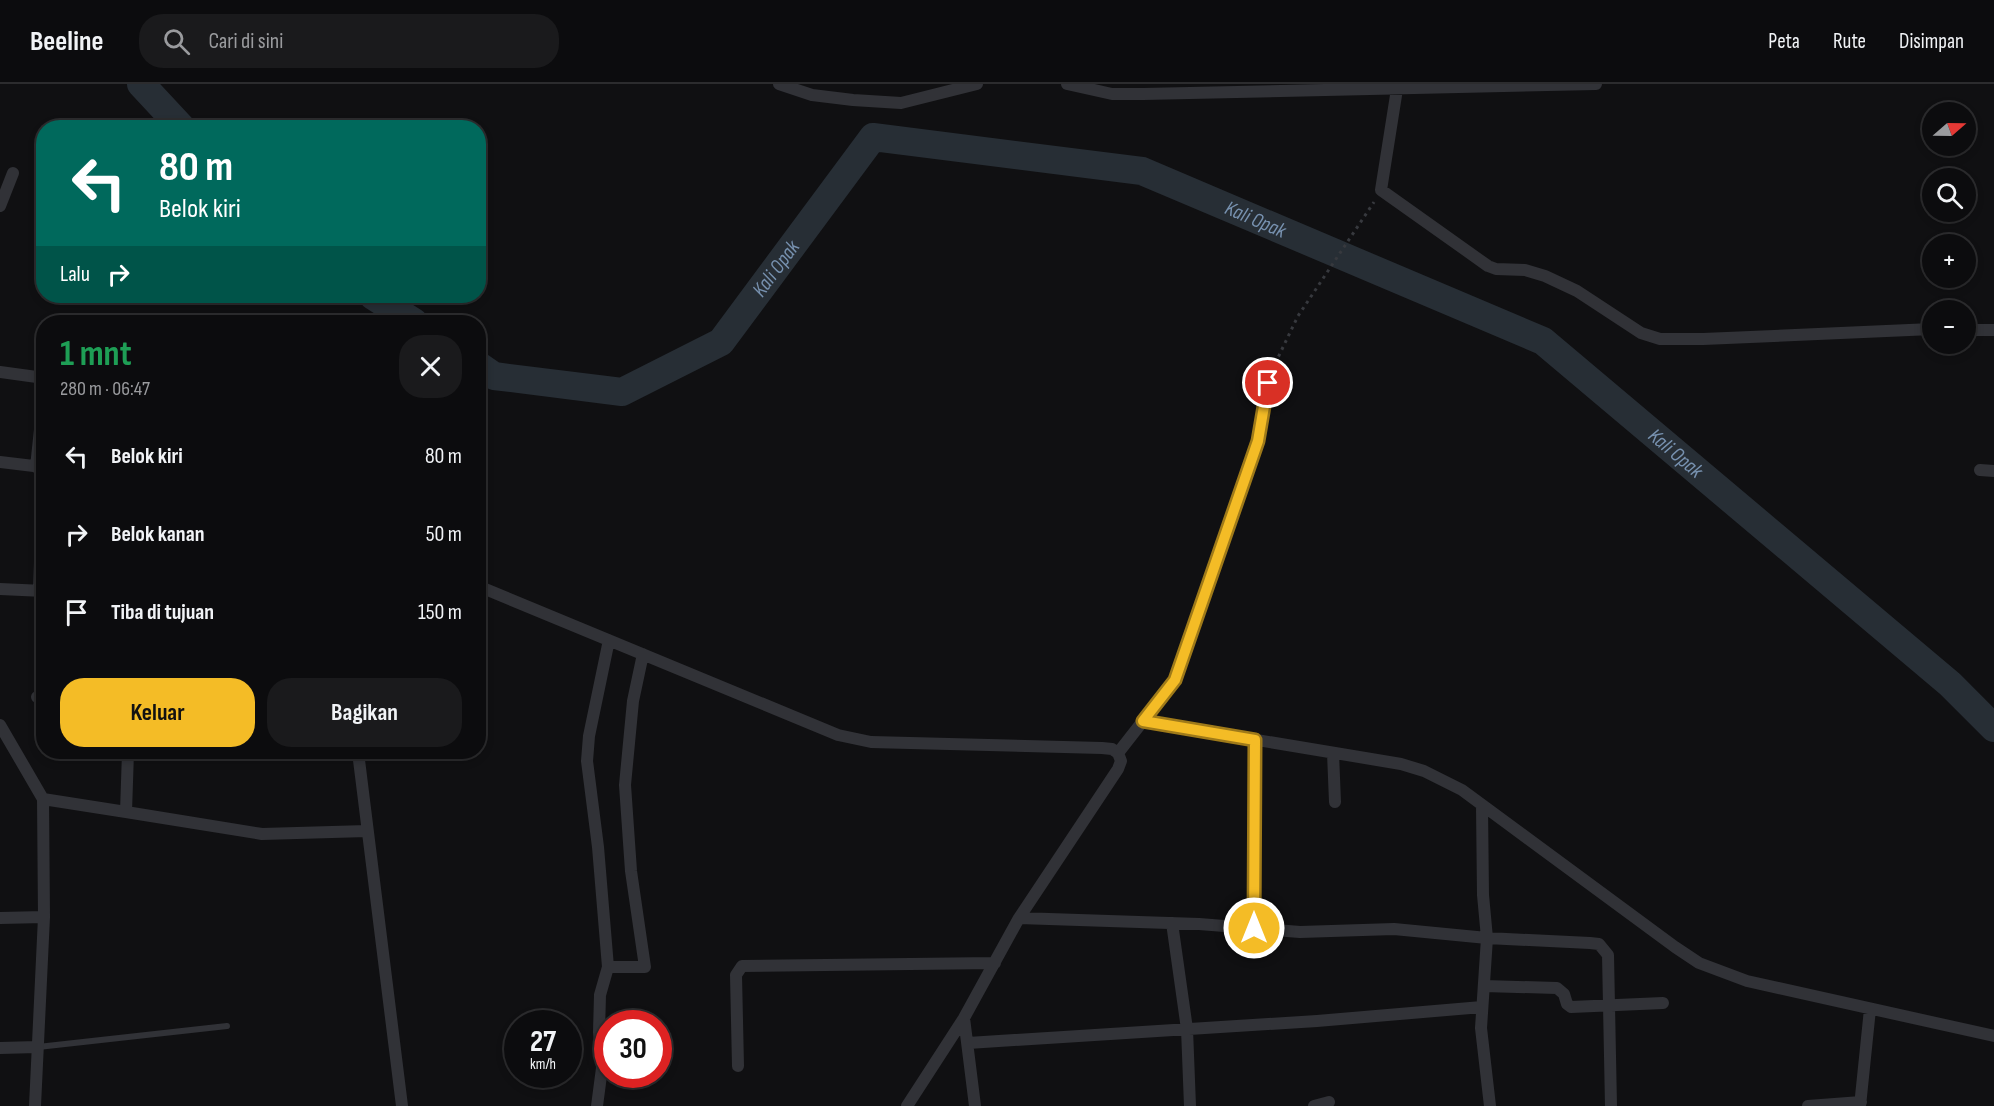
<!DOCTYPE html>
<html lang="id">
<meta charset="utf-8">
<style>
body{margin:0;font-family:"Sofia Sans Condensed",sans-serif;background:#1a1a1c;color:#f1f3f6;height:100vh;display:flex;flex-direction:column;font-size:22px;white-space:nowrap}
*{box-sizing:border-box;margin:0}
p{font-size:20px;color:#9a9b9e}
.icon{flex:none;width:33px;height:33px;fill:none;stroke:currentColor;stroke-width:2;stroke-linecap:round;stroke-linejoin:round}
.map{position:relative;flex:1;overflow:hidden}
.details{position:absolute;left:36px;top:231px;width:450px;height:444px;display:flex;flex-direction:column;background:#0c0c0e;border-radius:24px;box-shadow:0 3px 9px #0003,0 0 0 2px #2c2c2e}
.details>*{flex:none}
.hud{position:absolute;left:36px;top:36px;width:450px;height:183px;border-radius:24px;box-shadow:0 3px 9px #0003,0 0 0 2px #2c2c2e;background:#00695c;color:#fff;overflow:hidden}
.needle{width:39px;rotate:70deg}
.tools{position:absolute;left:1922px;top:18px;display:grid;gap:12px}
.tools a{display:grid;place-items:center;width:54px;height:54px;border-radius:50%;background:#0c0c0e;box-shadow:0 3px 9px #0003,0 0 0 2px #2c2c2e;font-size:30px}
.speed{position:absolute;left:504px;top:926px;display:flex;gap:12px;font-size:30px;font-weight:700;text-align:center}
.speed>*{display:grid;place-content:center;width:78px;height:78px;border-radius:50%;background:#0c0c0e;box-shadow:0 3px 9px #0003,0 0 0 2px #2c2c2e;line-height:1}
.speed small{font-size:15px;font-weight:400}
.speed .limit{border:9px solid #d22;background:#fff;color:#111}
.pin{position:absolute;display:grid;place-items:center;width:51px;height:51px;color:#fff;margin:-26px;border:3px solid #fff;border-radius:50%;box-shadow:0 2px 6px #0007}
.me{position:absolute;width:66px;margin:-33px;rotate:0deg;stroke-linejoin:round;filter:drop-shadow(0 0 4px #0008)}
.turn{display:flex;align-items:center;gap:21px;height:126px;padding:0 24px;font-size:27px}
.turn .icon{width:78px;height:78px;stroke-width:2.5}
.turn b{display:block;font-size:42px;line-height:51px}
.then{display:flex;align-items:center;height:57px;padding:0 24px;background:#0003;gap:12px;font-size:22px}
.round{display:grid;place-items:center;flex:none;width:63px;height:63px;border-radius:24px;background:#1a1a1c}
.headline{display:flex;align-items:center;justify-content:space-between;height:102px;padding:0 24px}
h1{font-size:36px;font-weight:700;line-height:45px;color:#1e9e55}
.button{display:flex;gap:12px;margin-top:auto;padding:12px 24px}
.button a{flex:1;height:69px;border-radius:24px;background:#f4bc26;color:#111;font-size:24px;font-weight:700;line-height:69px;text-align:center}
.button a+a{background:#1a1a1c;color:#f1f3f6}
ul{padding:0;list-style:none}
li{display:flex;align-items:center;gap:18px;height:78px;padding:0 24px}
li div{flex:1}
li b{display:block;font-size:22px}
li em{font-style:normal}
header{display:flex;align-items:center;gap:36px;box-sizing:border-box;height:84px;padding:0 30px;background:#0c0c0e;border-bottom:2px solid #2c2c2e}
header strong{font-size:28px}
nav{display:flex;gap:33px;margin-inline-start:auto;font-size:21px}
.search{width:420px;height:54px;background:#1a1a1c;display:flex;align-items:center;gap:15px;box-sizing:border-box;padding:0 21px;border-radius:24px;color:#9a9b9e;font-size:22px}
.map>svg:first-child{display:block}
.lines{fill:none;stroke-linecap:round;stroke-linejoin:round}
.river{stroke:#272e35;stroke-width:28}
.path{stroke:#37393e;stroke-width:3;stroke-dasharray:3 4.5;stroke-linecap:butt}
.service{stroke:#313237;stroke-width:6}
.minor{stroke:#313237;stroke-width:12}
.route-casing{stroke:#9f7a19;stroke-width:15}
.route{stroke:#f4bc26;stroke-width:10}
.labels{text-anchor:middle;stroke-width:6;stroke-linejoin:round;paint-order:stroke}
.water-label{font-size:21px;font-style:italic;fill:#7791af;stroke:#0b0b0d}
</style>
<header>
<strong>Beeline</strong>
<div class="search"><svg class="icon" aria-label="search" viewBox="0 0 24 24"><circle cx="10" cy="10" r="6"/><path d="M15 15l6 6"/></svg>Cari di sini</div>
<nav><a>Peta</a><a>Rute</a><a>Disimpan</a></nav>
</header>
<div class="map">
<svg width="1994" height="1022" viewBox="0 0 1994 1022">
<rect width="100%" height="100%" fill="#101012"/>
<g class="lines">
<!-- river -->
<g class="river">
<path d="M141 0 182 44"/>
<path d="M373 212 414 238"/>
<path id="s1" d="M478 281 494 292 622 308 721 258 873 53 1142 87 1543 257 1950 600 1994 644"/>
</g>
<!-- path -->
<path class="path" d="M1272 286 1298 232 1374 118"/>
<!-- service -->
<path class="service" d="M38 963 227 942"/>
<!-- minor -->
<path class="minor" d="M779 0 812 11 853 16 901 19 977 0
M1067 0 1112 10H1143L1596 0
M1397 5 1381 106 1488 182 1496 185 1525 186 1545 192 1577 207 1641 249 1660 255H1703L1932 245
M0 122 13 89
M1965 246H1994
M0 288 44 294
M0 378 42 383
M36 383 44 308
M1980 386 1994 387
M478 502 838 651 871 658 1102 664 1112 665 1118 669 1121 677 1118 685 1019 834 964 934 907 1022
M0 505 44 507
M39 507 41 448
M37 613H44
M1143 637 1401 680 1424 687 1462 706 1675 863 1699 879 1747 897 1994 952
M0 641 43 715 44 833 35 1022
M358 668 402 1022
M1118 669 1175 596 1258 357 1268 299
M1333 669 1335 718
M43 715 126 728 128 668
M1482 722 1483 811 1487 854 1590 859 1599 860 1608 871 1611 1022
M126 728 262 750 367 747
M0 834 44 833
M1019 834 1199 840 1300 848 1394 845 1487 854 1481 944 1490 1022
M1172 839 1187 945 1190 1022
M1254 844 1255 656
M608 883H645L631 787 625 701 633 617 643 570
M1484 902 1557 904 1564 910 1567 920 1571 923 1663 919
M964 934 975 1022
M968 959 1317 937 1482 923
M0 964 37 963
M738 982 736 891 742 882 995 879
M597 1022 602 984 599 948 600 911 608 883 598 763 587 677 589 652 609 556
M1314 1022 1329 1018
M1808 1022 1861 1018
M1860 1022 1870 925"/>
</g>
<g class="lines">
<defs>
<path id="route" d="M1254 844 1255 656 1143 637 1175 596 1258 357 1268 299"/>
</defs>
<!-- route casing -->
<use href="#route" class="route-casing"/>
<!-- route -->
<use href="#route" class="route"/>
</g>
<g class="labels">
<!-- water labels -->
<g class="water-label">
<text dy="7" stroke="none"><textPath href="#s1" startOffset="909">Kali Opak</textPath></text>
<text dy="7" stroke="none"><textPath href="#s1" startOffset="351">Kali Opak</textPath></text>
<text dy="7" stroke="none"><textPath href="#s1" startOffset="1395">Kali Opak</textPath></text>
</g>
</g>
</svg>
<div class="tools">
<a><svg class="needle" viewBox="-14 -14 28 28"><path d="M0-13l5 13h-10z" fill="#e53935"/><path d="M0 13l5-13h-10z" fill="#9a9b9e"/></svg></a>
<a><svg class="icon" aria-label="search" viewBox="0 0 24 24"><circle cx="10" cy="10" r="6"/><path d="M15 15l6 6"/></svg></a>
<a>+</a>
<a>−</a>
</div>
<div class="speed"><div>27<small>km/h</small></div><div class="limit">30</div></div>
<div class="pin" style="left:1268px;top:299px;background:#d93025"><svg class="icon" aria-label="arrive" viewBox="0 0 24 24"><path d="M6 21V4h12l-3 4 3 4H6"/></svg></div>
<svg class="me" style="left:1254px;top:844px" viewBox="-20 -20 40 40"><circle r="17" fill="#f4bc26" stroke="#fff" stroke-width="3"/><path d="M0-11L8 9 0 5-8 9z" fill="#fff"/></svg>
<div class="hud">
<div class="turn"><svg class="icon" aria-label="left" viewBox="0 0 24 24"><path d="M17 20v-9H6M10 6l-5 5 5 5"/></svg><div><b>80 m</b>Belok kiri</div></div>
<div class="then">Lalu<svg class="icon" aria-label="right" viewBox="0 0 24 24"><path d="M7 20v-9h11M14 6l5 5-5 5"/></svg></div>
</div>
<section class="details">
<div class="headline"><div><h1>1 mnt</h1><p>280 m · 06:47</p></div><a class="round"><svg class="icon" aria-label="close" viewBox="0 0 24 24"><path d="M6 6l12 12M18 6L6 18"/></svg></a></div>
<ul>
<li><svg class="icon" aria-label="left" viewBox="0 0 24 24"><path d="M17 20v-9H6M10 6l-5 5 5 5"/></svg><div><b>Belok kiri</b></div><em>80 m</em></li>
<li><svg class="icon" aria-label="right" viewBox="0 0 24 24"><path d="M7 20v-9h11M14 6l5 5-5 5"/></svg><div><b>Belok kanan</b></div><em>50 m</em></li>
<li><svg class="icon" aria-label="arrive" viewBox="0 0 24 24"><path d="M6 21V4h12l-3 4 3 4H6"/></svg><div><b>Tiba di tujuan</b></div><em>150 m</em></li>
</ul>
<div class="button"><a>Keluar</a><a>Bagikan</a></div>
</section>
</div>
